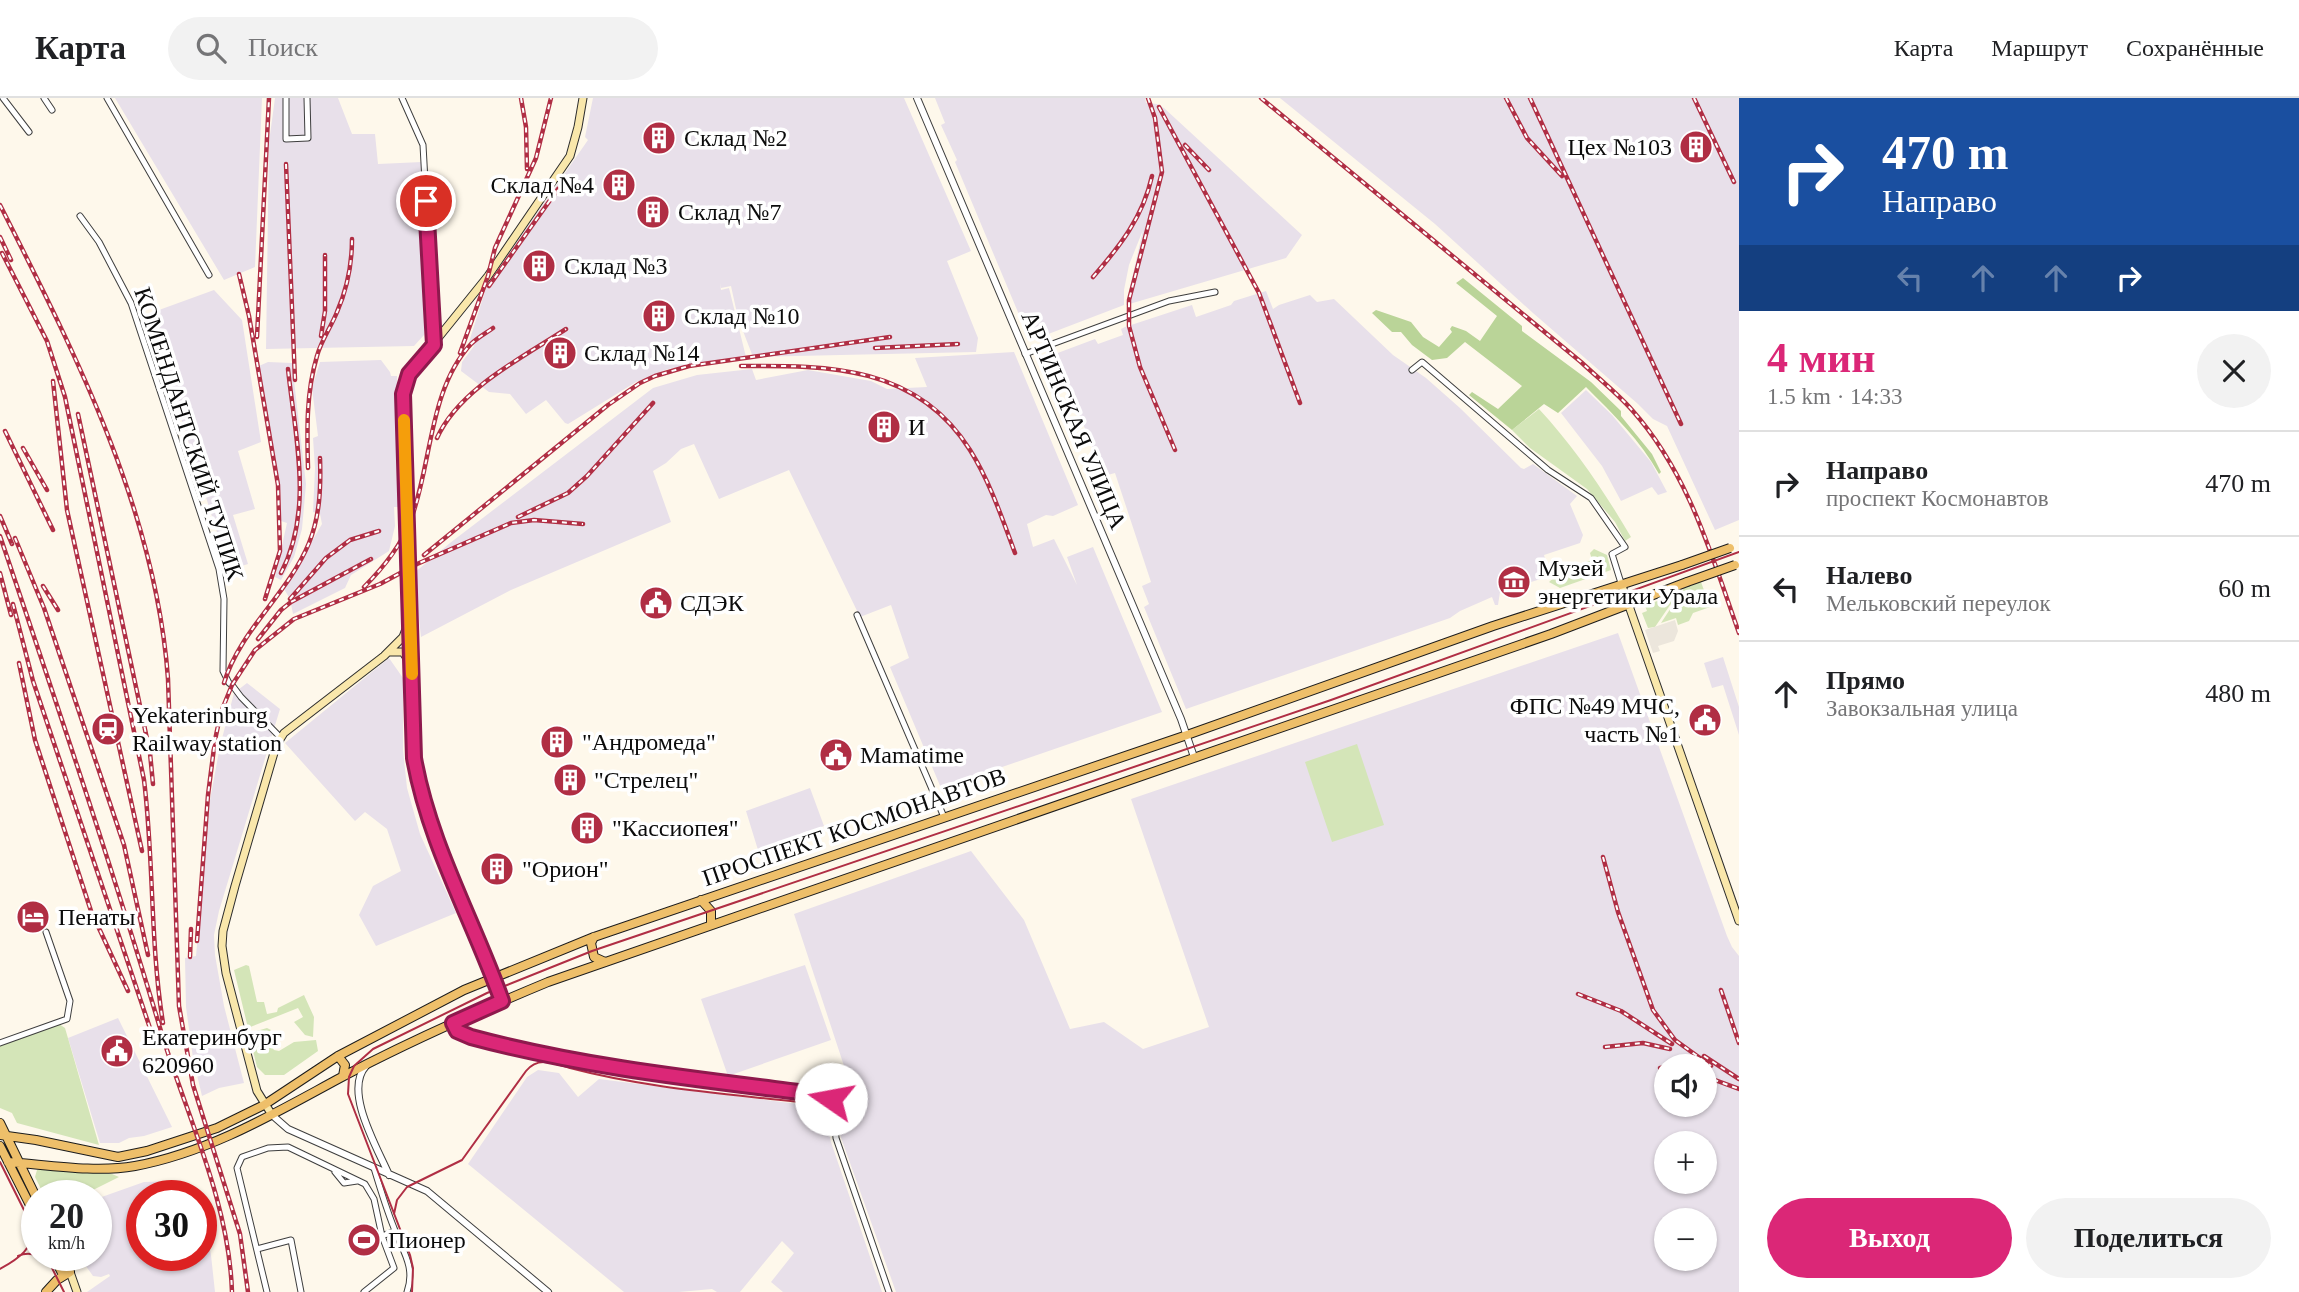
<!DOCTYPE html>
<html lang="ru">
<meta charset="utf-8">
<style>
body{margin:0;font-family:"Times New Roman",serif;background:#f2f2f2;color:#202124;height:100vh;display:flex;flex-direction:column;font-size:26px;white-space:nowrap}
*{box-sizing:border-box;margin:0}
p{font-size:23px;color:#757577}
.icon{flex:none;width:38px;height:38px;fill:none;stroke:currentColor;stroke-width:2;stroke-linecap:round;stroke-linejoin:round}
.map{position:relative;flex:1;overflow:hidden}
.sheet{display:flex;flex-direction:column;background:#fff;width:560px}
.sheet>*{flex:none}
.guide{background:#1a4fa0;color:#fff;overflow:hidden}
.controls{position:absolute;left:1654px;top:956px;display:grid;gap:14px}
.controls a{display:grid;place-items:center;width:63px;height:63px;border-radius:50%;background:#fff;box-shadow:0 2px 5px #0004;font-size:35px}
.speed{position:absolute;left:21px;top:1082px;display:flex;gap:14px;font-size:35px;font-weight:700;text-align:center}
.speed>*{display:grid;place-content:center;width:91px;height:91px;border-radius:50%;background:#fff;box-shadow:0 2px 5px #0004;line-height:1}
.speed small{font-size:18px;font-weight:400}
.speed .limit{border:10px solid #d22;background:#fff;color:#111}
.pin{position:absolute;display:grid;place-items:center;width:60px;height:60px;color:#fff;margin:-30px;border:4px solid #fff;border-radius:50%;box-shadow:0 2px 7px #0007}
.me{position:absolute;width:77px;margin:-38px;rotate:282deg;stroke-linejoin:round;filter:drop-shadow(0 0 5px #0008)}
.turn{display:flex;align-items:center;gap:24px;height:147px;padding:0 28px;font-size:32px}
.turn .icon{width:91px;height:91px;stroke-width:2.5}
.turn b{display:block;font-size:49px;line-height:60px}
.lanes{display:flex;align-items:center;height:66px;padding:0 28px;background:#0003;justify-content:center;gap:35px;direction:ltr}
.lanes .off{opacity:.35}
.round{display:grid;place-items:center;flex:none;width:74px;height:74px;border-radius:37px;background:#f2f2f2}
.head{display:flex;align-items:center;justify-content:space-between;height:119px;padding:0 28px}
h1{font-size:42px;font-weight:700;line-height:52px;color:#db2777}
.primary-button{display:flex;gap:14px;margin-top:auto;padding:14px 28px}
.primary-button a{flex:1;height:80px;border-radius:42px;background:#db2777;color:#fff;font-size:28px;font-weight:700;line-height:80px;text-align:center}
.primary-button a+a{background:#f2f2f2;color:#202124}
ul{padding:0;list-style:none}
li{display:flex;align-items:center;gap:21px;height:105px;padding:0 28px;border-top:2px solid #e0e0e0}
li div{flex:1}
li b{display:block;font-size:26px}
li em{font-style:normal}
header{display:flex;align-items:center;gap:42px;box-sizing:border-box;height:98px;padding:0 35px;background:#fff;border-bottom:2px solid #e0e0e0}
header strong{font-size:33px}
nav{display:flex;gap:38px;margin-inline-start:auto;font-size:24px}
.search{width:490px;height:63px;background:#f2f2f2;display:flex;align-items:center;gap:18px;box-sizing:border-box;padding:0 24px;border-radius:38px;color:#757577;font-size:26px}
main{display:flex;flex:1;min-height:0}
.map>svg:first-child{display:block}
.industrial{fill:#e8e0ea;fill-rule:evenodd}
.green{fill:#d4e5b8}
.forest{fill:#bad498}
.plaza{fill:#ece6dc}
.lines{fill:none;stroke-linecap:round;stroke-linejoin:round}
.minor-casing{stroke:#3e3e3e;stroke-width:7}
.tertiary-casing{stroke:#3e3e3e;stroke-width:8}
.secondary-casing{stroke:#2d2d2d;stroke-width:9}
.primary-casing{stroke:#1c1c1c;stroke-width:10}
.minor{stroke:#fff;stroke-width:5}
.tertiary{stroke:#fff;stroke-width:6}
.secondary{stroke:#f9e7ab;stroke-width:7}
.primary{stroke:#eebf6a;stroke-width:8}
.tram{stroke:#b02e44;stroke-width:2}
.rail-casing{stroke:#b02e44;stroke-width:4.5}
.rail{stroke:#fff;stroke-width:2;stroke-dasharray:5;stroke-linecap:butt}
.primary-bridge-casing{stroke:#1c1c1c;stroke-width:10;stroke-linecap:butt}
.primary-bridge{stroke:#eebf6a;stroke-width:8}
.route-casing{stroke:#8e194d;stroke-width:18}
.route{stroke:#db2777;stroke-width:12}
.slow{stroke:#f59e0b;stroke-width:12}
.labels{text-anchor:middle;stroke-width:7;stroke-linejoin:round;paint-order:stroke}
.poi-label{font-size:24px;fill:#0b0b0b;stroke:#fff;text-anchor:start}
.street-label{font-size:24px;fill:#0b0b0b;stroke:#fff}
</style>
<header>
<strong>Карта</strong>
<div class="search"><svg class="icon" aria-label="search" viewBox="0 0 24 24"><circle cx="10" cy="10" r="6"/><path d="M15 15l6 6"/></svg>Поиск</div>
<nav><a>Карта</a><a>Маршрут</a><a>Сохранённые</a></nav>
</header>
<main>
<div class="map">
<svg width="1739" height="1194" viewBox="0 0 1739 1194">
<rect width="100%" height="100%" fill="#fef8eb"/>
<!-- industrial -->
<path class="industrial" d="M115 0H262L255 169 224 182Z
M275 0H338L352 36H375L378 66 422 64 424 237 414 248 266 251 269 44Z
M593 0H904L971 153 947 163 978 240 976 254 753 259 738 220 731 188 721 190 720 185 721 192 729 190 746 259 668 271 636 284 568 326 565 325 546 302 526 316 510 296 489 294 461 273 462 264 474 248 469 244 487 187 588 42 585 39Z
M935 0H1145L1146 5 1157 6 1164 10 1302 137 1286 160 1126 207 1143 132 1129 167 1124 192V207L1030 243 955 64 957 62 941 27 945 25Z
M1280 0H1739V422L1715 432 1667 328 1653 321 1638 306 1533 215 1435 126Z
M214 192 242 222 261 344 238 353 255 411 233 417 248 466 229 472 148 216Z
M1266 193 1273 211 1279 207 1310 197 1317 204 1334 201 1393 257 1426 280 1460 310 1521 370 1524 371 1533 366 1577 398 1570 406 1583 437 1580 445 1544 457 1550 478 1500 494 1498 507H1495L1492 499 1460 513 1450 520 1186 611 1144 509 1149 506 1142 488 1151 484 1115 375 1104 378 1055 256 1095 241 1098 246 1123 237 1121 231 1125 229 1192 207 1196 219 1231 207 1234 203Z
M1014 254 1078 407 1053 418 1046 417 1027 426 1033 449 1054 441 1077 487 1067 459 1093 449 1162 614 941 690 890 569 909 560 891 507 860 519 789 372 719 401 694 346 681 351 666 365 653 373 671 424 511 492 421 539 414 475 450 445 653 290 697 277 752 271 756 282 808 272 871 283 887 291 927 289 915 260Z
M381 262 390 274 391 278H397L400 409H394L395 428 389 453 351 477 345 490 293 516 290 501 284 491 322 426 320 416 313 414 315 370 313 340 318 338 312 290 320 264Z
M268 264 292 265 306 386 302 431 294 459 281 482 275 479 287 425 281 423 280 387 259 268Z
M1586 292 1612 317 1651 364 1667 394 1658 397 1652 389 1621 403 1602 368 1561 315Z
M1618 535 1727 838 1732 849 1739 858V1194H896L839 1034 843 1008 836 990 844 985 847 977 794 816 971 753 1024 822 1070 931 1104 924 1143 951 1209 929 1131 701ZM1666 968H1704V1006H1666ZM1666 1045H1704V1083H1666ZM1666 1122H1704V1160H1666Z
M1723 559 1739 609V637L1723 587 1712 590 1704 565Z
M389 560 403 580V652L407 690 420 736 456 815 376 848 359 817 373 788 401 773 387 731 365 714 355 723 285 645Z
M247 585 280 611 219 813 214 837 215 857 224 908 244 985 219 990 202 998 193 960 186 909 185 860 196 858 210 702 220 648 234 595Z
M810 690 824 728 758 752 746 713Z
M805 867 831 942 728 978 701 901Z
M118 920 172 1029 144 1038 129 1040 119 1045H100L68 940Z
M538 972 559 975 578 999 599 981 814 1008 830 1012 827 1027 831 1044 882 1194H783L771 1184 794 1155 782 1143 740 1194H717L712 1191 679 1194H624L468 1066 527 979Z
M173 1083 185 1089 186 1092 198 1090 199 1097H142V1157H201V1108L211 1157 215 1194H87L110 1178 109 1176 101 1179 93 1178 78 1157H96V1101L144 1084Z"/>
<!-- green -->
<path class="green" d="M1539 311C1575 350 1604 393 1631 439L1625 443 1615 424 1587 391 1530 350 1512 332Z
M1594 451 1607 457 1611 472 1560 490 1549 484 1572 464 1579 467 1592 462 1590 455Z
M1701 484 1710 509 1693 515 1689 523 1678 527 1676 520 1661 525 1684 490Z
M1679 494 1655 529 1648 530 1642 515 1647 513 1645 508Z
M1357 646 1384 727 1332 744 1305 664Z
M246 867 249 868 257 904H264L267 916 277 914 278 910 304 897 314 919 313 939 305 937 294 924 303 919 298 910 248 930 234 872Z
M59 926 65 930 99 1047 17 1025 12 1015 0 1010V948Z
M267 930 271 932 264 938 274 952 279 953 294 944 316 942 318 953 284 977H265L257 969 249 937 253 934Z
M44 1070 112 1076 119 1079 83 1097H44L35 1079 37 1072Z"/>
<!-- forest -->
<path class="forest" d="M1463 180 1522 228V233L1591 284 1621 313V318L1652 356 1661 374 1659 376C1641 343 1613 316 1586 289L1558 315 1544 306 1512 332 1469 297 1472 294 1498 311 1522 288 1465 244 1447 260 1432 262 1412 247 1401 234H1392L1372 215 1376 212 1411 224 1423 239 1439 249 1452 234 1450 231 1452 228 1466 233 1480 243 1497 218 1456 185Z"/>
<!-- plaza -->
<path class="plaza" d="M1675 522 1678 533 1674 543 1658 548 1660 553 1653 555 1645 532Z"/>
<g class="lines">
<defs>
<path id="minor" d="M3 0 29 34
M44 0 52 12
M107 0 209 177
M286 0V41L308 40 307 0
M402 0 423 47 434 247
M80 118 99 144 131 205 219 471 224 501 223 573 229 585 232 587 241 599 280 639
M1025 256 1169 203 1215 194
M1412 272 1422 264 1548 372 1591 400 1625 449 1612 456 1621 485
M857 517 944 719
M453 925 457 933 471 939C586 971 705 982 823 997L831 1001 837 1011 835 1027 836 1040 889 1194
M0 945 67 921 70 903 46 834
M374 1070C380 1090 386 1110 394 1130 402 1152 416 1169 407 1194
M335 1074 344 1085 357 1083
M257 1151 291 1142 301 1194
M267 1194 237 1070 242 1059 268 1050 288 1049 365 1086 374 1101 382 1138
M364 1194 394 1170 382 1138 395 1133"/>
<path id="tertiary" d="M917 0 1181 621 1194 659
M366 968C343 993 378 1051 389 1077
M272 1017 288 1031 427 1093 548 1194"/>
<path id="secondary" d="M1621 485 1739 823
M410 527 413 649 421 698 433 734 502 903
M390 554H403L410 565
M272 1017 257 993 226 875 222 848 223 833 235 788 276 648 284 635 384 558 403 539 410 521 403 296 409 276 488 178 570 58 578 29 583 0
M70 1174 77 1194"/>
<path id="primary" d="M701 802 711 813V826
M594 839 591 845 594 859 605 864
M338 958 345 967 343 978
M0 1025 37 1101
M0 1037 36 1042 118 1059 147 1053 217 1030 264 1007 338 958 464 892 594 839 1187 637 1493 528 1682 467
M0 1048 37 1121
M8 1064C49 1067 95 1075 135 1068 210 1054 275 1015 340 980 408 944 478 913 548 884L1551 536 1687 484
M53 1157 63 1177
M46 1194 57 1182 70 1174 63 1157"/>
</defs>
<!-- minor casing -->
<use href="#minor" class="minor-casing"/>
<!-- tertiary casing -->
<use href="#tertiary" class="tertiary-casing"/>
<!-- secondary casing -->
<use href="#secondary" class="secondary-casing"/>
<!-- primary casing -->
<use href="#primary" class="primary-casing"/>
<!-- minor -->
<use href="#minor" class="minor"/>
<!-- tertiary -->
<use href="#tertiary" class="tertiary"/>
<!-- secondary -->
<use href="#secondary" class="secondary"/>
<!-- primary -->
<use href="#primary" class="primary"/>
<!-- tram -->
<path class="tram" d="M0 1064 37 1138
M394 1116 397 1102 407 1089 462 1062 526 973C538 958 553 965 570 970 649 991 733 996 815 1006L841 1000
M18 1158C32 1152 42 1159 52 1169
M48 1162 64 1194
M0 1171C18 1161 36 1150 31 1127
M412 1194 413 1170 410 1157 348 996 349 979 354 968 373 951 487 895 592 853 1331 602 1739 454"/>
<defs>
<path id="rail" d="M521 0 526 29 527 71
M1148 0 1155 20 1162 74 1129 202V228L1140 269 1175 352
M1261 0 1581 264C1598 280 1617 295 1632 312 1689 376 1711 456 1739 535
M1506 0 1527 40 1562 78
M1530 0 1681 326
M1694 0 1734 84
M1159 9 1259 195 1300 305
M1185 47 1209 72
M286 66 295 282
M0 107C75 255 156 413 168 581L179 908 193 987 240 1136 248 1194
M0 139 11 162
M2 155 47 243 65 299 144 682C154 763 150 845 163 925
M239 176 249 218 278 387 280 453 265 501
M1093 179C1120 148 1143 119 1152 78
M489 188 558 91
M321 238 325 213V157
M257 239 269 0
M875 250 958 246
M460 255 488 178 495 150 536 60 551 0
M741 268C830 267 917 268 970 352 990 384 1002 420 1015 455
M53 283 67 412 142 753
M78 316 150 655 153 686
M5 333 53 432
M437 340C459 291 522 260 566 231
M23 350 47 392
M308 370C307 332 306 295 317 258 321 243 331 229 337 214 347 191 352 166 352 141
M0 418 12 446
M518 419 568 395 587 378 653 305
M0 438C55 601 111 765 160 930 186 1017 229 1102 232 1194
M15 440 44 510 124 747 148 857
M424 457 608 307 640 285 655 278 689 268 890 239
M0 475 11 517
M281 475C314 412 295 338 288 271
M43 488 58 512
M364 489C383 470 400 449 410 424 432 368 428 292 471 246 477 240 486 235 493 230
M290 501 326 460 350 442 379 433
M13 506 33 583 154 942
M258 541 281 512 291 504 371 461
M19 565 35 642 91 813 128 893
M224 585C240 532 288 496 309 445 320 418 321 389 320 360
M1603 759 1618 814 1653 912 1675 942 1711 968
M197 843 208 697 215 642 221 614 232 587 255 552 294 521 380 486 417 466 511 425 534 422 583 426
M190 859 191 831
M1721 892 1739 945
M1578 896 1621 913 1672 946
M1605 949 1643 945 1670 951
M1704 958 1739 981
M1660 970 1666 969
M1704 978 1739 991"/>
</defs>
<!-- rail casing -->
<use href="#rail" class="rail-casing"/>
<!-- rail -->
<use href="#rail" class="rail"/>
<defs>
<path id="primary-bridge" d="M1682 467 1730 450
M1687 484 1735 467"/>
</defs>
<!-- primary-bridge casing -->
<use href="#primary-bridge" class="primary-bridge-casing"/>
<!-- primary-bridge -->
<use href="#primary-bridge" class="primary-bridge"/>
</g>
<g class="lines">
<defs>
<path id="route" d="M426 103 434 247 409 276 403 296 414 660C429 745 473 822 502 903L453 925 457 933 471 939C586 970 705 982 823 997L831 1001"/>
</defs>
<!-- route casing -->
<use href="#route" class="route-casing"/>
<!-- route -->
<use href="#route" class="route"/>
<!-- slow -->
<path class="slow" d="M404 322 412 576"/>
</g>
<!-- icons -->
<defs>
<symbol id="building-disc" viewBox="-11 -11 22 22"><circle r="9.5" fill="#b02e44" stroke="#fff"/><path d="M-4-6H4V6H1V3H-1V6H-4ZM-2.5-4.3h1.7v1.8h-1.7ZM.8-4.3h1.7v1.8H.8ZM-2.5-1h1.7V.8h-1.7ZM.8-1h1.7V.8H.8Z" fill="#fff"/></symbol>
<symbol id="museum-disc" viewBox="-11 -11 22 22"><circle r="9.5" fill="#b02e44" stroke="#fff"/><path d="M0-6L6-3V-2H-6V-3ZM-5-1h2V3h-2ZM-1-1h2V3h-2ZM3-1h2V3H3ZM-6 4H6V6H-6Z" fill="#fff"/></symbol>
<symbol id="civic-disc" viewBox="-11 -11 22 22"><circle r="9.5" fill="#b02e44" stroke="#fff"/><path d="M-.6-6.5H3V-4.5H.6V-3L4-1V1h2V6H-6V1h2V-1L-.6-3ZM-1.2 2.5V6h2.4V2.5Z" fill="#fff"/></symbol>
<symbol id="station-disc" viewBox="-11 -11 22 22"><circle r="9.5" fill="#b02e44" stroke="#fff"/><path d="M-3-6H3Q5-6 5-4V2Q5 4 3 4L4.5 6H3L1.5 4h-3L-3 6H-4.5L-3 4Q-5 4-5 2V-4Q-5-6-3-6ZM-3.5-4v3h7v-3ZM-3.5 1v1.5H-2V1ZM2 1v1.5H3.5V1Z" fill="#fff"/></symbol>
<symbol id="hotel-disc" viewBox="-11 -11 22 22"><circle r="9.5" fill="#b02e44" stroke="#fff"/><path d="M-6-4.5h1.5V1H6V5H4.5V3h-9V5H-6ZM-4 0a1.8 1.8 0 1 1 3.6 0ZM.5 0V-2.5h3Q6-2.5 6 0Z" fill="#fff"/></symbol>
<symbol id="stadium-disc" viewBox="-11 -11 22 22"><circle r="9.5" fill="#b02e44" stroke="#fff"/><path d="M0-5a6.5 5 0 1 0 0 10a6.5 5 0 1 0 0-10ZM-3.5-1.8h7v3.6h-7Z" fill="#fff"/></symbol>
</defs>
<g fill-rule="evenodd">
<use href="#building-disc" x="640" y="21" width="38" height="38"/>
<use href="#building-disc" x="1677" y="30" width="38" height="38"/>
<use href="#building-disc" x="600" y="68" width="38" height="38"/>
<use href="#building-disc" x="634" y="95" width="38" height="38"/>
<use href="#building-disc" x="520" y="149" width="38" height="38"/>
<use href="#building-disc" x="640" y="199" width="38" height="38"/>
<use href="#building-disc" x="541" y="236" width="38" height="38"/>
<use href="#building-disc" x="865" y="310" width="38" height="38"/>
<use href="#museum-disc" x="1495" y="465" width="38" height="38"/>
<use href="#civic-disc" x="637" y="486" width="38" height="38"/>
<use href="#civic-disc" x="1686" y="603" width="38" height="38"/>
<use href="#station-disc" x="89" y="612" width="38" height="38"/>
<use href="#building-disc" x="538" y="625" width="38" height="38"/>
<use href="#civic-disc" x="817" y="638" width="38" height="38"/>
<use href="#building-disc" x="551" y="663" width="38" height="38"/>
<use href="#building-disc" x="568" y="711" width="38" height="38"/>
<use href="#building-disc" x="478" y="752" width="38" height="38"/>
<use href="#hotel-disc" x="14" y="800" width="38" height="38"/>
<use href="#civic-disc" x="98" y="934" width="38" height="38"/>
<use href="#stadium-disc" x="345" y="1123" width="38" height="38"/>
</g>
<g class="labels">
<!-- poi labels -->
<g class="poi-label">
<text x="684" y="48">Склад №2</text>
<text x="1672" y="57" text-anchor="end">Цех №103</text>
<text x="594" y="95" text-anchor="end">Склад №4</text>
<text x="678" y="122">Склад №7</text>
<text x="564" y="176">Склад №3</text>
<text x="684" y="226">Склад №10</text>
<text x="584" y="263">Склад №14</text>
<text x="908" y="337">И</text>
<text x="1538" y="478">Музей<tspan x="1538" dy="28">энергетики Урала</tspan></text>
<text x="680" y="513">СДЭК</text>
<text x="1680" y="616" text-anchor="end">ФПС №49 МЧС,<tspan x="1680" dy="28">часть №1</tspan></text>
<text x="132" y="625">Yekaterinburg<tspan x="132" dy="28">Railway station</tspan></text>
<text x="582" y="652">"Андромеда"</text>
<text x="860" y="665">Mamatime</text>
<text x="594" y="690">"Стрелец"</text>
<text x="612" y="738">"Кассиопея"</text>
<text x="522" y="779">"Орион"</text>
<text x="58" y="827">Пенаты</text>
<text x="142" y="947">Екатеринбург<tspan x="142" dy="28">620960</tspan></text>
<text x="388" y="1150">Пионер</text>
</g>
<!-- street labels -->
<g class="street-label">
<text transform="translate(1074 322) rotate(67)" y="8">АРТИНСКАЯ УЛИЦА</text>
<text transform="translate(189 336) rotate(72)" y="8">КОМЕНДАНТСКИЙ ТУПИК</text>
<text transform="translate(854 729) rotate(-19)" y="8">ПРОСПЕКТ КОСМОНАВТОВ</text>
</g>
</g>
</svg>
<div class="controls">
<a><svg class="icon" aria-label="sound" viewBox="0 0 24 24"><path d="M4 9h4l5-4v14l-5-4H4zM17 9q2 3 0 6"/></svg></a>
<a>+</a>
<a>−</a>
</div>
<div class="speed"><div>20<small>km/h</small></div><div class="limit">30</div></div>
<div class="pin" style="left:426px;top:103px;background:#d93025"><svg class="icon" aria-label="arrive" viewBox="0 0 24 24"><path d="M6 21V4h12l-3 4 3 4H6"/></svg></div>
<svg class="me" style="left:831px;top:1001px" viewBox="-20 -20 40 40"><circle r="19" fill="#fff"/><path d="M0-13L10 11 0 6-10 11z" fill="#db2777"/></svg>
</div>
<section class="sheet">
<div class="guide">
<div class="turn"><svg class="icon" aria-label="right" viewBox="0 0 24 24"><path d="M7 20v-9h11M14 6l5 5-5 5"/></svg><div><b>470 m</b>Направо</div></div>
<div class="lanes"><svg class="icon off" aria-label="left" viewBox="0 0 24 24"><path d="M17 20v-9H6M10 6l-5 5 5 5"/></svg><svg class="icon off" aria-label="ahead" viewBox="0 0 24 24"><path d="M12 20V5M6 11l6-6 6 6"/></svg><svg class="icon off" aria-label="ahead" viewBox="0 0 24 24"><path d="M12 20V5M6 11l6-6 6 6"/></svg><svg class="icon" aria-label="right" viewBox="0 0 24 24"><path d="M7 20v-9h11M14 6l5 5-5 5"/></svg></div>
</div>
<div class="head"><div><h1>4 мин</h1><p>1.5 km · 14:33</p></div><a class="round"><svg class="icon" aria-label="close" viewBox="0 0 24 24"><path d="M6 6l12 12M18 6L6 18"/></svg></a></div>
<ul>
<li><svg class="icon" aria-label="right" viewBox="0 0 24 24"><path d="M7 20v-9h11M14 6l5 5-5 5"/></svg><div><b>Направо</b><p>проспект Космонавтов</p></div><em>470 m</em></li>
<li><svg class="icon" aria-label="left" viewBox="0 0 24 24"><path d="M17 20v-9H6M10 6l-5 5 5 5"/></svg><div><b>Налево</b><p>Мельковский переулок</p></div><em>60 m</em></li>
<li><svg class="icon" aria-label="ahead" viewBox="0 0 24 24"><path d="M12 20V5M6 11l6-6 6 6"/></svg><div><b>Прямо</b><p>Завокзальная улица</p></div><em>480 m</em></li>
</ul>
<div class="primary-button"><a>Выход</a><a>Поделиться</a></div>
</section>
</main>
